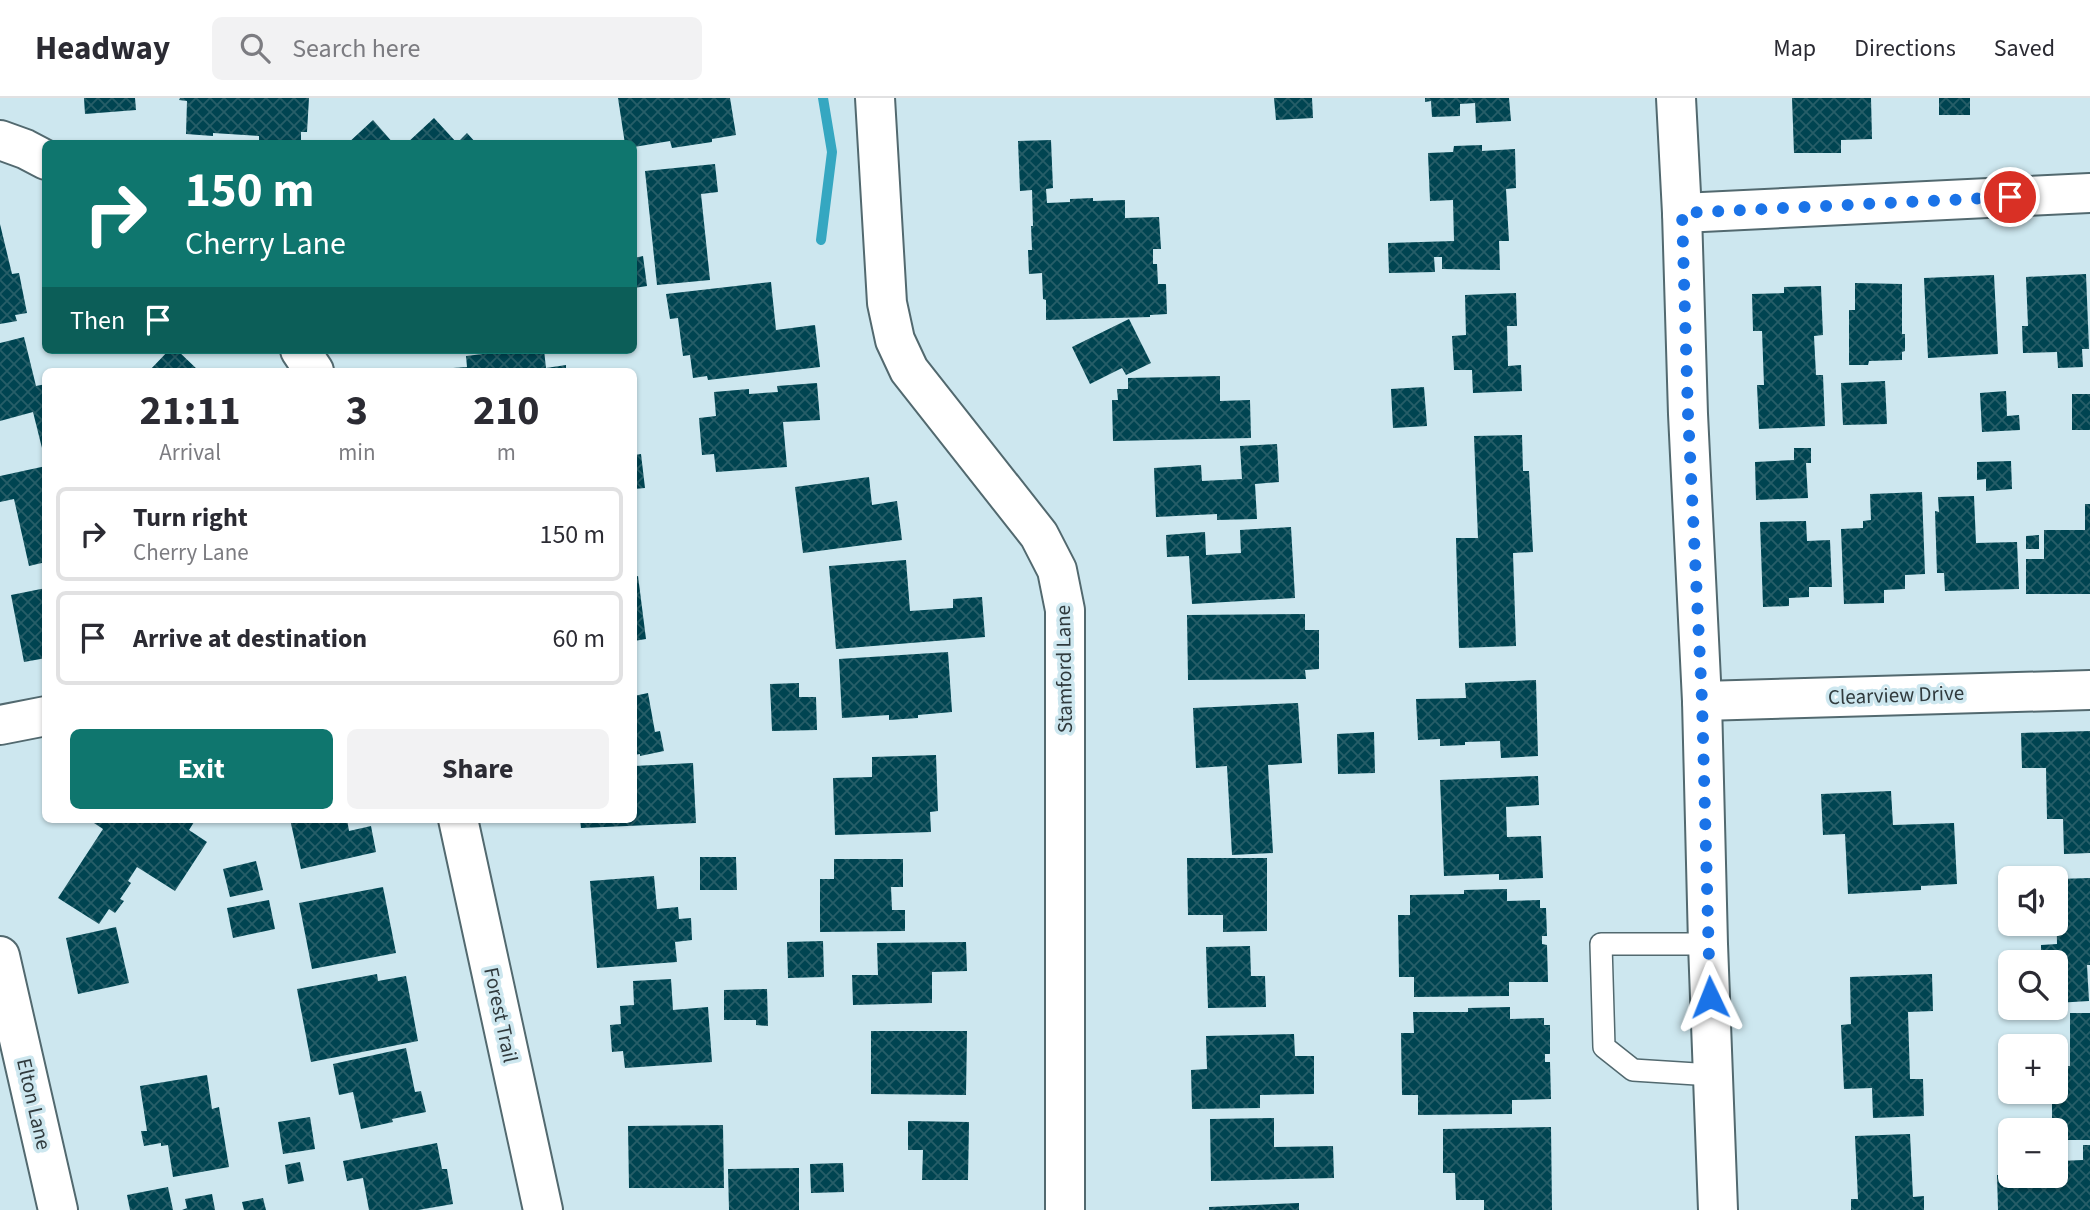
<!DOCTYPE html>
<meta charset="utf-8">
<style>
body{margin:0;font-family:"Source Sans 3",sans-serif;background:#f2f2f3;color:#2b2b33;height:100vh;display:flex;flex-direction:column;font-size:26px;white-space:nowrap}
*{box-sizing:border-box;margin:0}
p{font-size:23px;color:#7c7c81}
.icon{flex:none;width:38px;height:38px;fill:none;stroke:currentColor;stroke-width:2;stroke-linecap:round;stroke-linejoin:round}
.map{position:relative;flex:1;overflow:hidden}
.panel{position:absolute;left:42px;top:270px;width:595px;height:455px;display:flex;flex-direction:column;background:#fff;border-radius:10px;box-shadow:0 2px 5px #0004}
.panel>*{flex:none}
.top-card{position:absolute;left:42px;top:42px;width:595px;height:214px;border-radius:10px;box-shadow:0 2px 5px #0004;background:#0f766e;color:#fff;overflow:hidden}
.controls{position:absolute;left:1998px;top:768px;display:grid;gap:14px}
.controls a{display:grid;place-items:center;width:70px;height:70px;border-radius:10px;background:#fff;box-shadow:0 2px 5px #0004;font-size:35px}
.pin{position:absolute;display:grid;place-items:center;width:60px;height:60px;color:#fff;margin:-30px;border:4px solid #fff;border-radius:50%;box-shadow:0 2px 7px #0007}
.me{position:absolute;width:77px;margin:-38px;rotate:358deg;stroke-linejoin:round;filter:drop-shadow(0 0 5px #0008)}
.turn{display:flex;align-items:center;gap:24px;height:147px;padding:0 28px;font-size:32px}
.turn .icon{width:91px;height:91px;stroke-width:2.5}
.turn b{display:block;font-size:49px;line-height:60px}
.then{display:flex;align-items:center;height:66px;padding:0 28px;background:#0003;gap:14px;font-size:26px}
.eta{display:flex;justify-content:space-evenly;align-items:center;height:119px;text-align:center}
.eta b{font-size:42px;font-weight:700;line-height:49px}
.cta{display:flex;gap:14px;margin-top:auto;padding:14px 28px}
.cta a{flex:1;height:80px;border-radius:10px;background:#0f766e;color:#fff;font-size:28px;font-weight:700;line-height:80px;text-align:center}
.cta a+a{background:#f2f2f3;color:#2b2b33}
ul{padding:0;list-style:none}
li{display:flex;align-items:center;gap:21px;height:94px;margin:0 14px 10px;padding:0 14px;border:4px solid #e1e1e2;border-radius:10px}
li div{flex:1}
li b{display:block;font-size:26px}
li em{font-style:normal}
header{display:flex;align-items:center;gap:42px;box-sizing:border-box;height:98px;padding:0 35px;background:#fff;border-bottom:2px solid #e1e1e2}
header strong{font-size:33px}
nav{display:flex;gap:38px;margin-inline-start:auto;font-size:24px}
.search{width:490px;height:63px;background:#f2f2f3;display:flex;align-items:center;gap:18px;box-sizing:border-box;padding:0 24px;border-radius:10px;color:#7c7c81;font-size:26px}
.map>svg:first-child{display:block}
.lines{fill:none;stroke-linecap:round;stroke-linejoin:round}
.stream{stroke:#35a7c1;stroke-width:10}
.building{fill:url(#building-cross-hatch)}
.service-casing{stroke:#52696f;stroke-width:24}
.minor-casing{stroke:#52696f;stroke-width:42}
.tertiary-casing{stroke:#52696f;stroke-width:42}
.service{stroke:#fff;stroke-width:21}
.minor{stroke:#fff;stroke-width:38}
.tertiary{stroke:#fff;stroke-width:38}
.route{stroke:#1a73e8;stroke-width:12;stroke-dasharray:0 21.6}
.labels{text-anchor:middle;stroke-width:7;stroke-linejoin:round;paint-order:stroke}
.street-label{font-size:21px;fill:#303a3d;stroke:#cde7ef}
</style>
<header>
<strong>Headway</strong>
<div class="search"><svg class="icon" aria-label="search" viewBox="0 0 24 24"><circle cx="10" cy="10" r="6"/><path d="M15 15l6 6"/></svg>Search here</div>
<nav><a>Map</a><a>Directions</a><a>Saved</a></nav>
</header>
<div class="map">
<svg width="2090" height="1112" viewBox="0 0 2090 1112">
<defs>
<pattern id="building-cross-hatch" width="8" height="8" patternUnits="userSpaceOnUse" patternTransform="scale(1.75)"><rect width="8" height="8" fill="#004451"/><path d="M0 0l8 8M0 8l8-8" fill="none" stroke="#275e68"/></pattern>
</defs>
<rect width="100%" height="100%" fill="#cde7ef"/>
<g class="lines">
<!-- stream -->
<path class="stream" d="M821 142 832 54 823 0"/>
</g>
<!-- building -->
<path class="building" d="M84 0H135L136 12 85 16Z
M180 0H309L307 34H301V46H259V38L213 35V38L186 36 187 3 179 2Z
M618 0H730L736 37 712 41V44L672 50 670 43 634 49V46H625Z
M1274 0H1312L1313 20 1276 22Z
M1425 0H1509L1511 23 1476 25 1475 5 1460 6V18L1432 19 1431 3 1425 4Z
M1792 0H1871L1872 41 1841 42V55H1794Z
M1939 0H1970V17H1939Z
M434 20 457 45 467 35 477 46H406Z
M373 22 394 46H347Z
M1051 42 1053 90 1046 91 1047 105 1070 104V101L1093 100V103L1125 102V120L1159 119 1161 151H1153V166H1157L1158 186H1166L1167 216 1150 217V219L1046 222V202L1043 201 1042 175 1029 176 1028 152H1032L1031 128H1033L1032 92 1020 93 1018 43Z
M1482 47V53L1515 51 1516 90 1506 91 1509 143H1499L1500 172 1442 171V159H1434L1435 174 1389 175 1388 145 1454 143 1453 102 1430 103 1428 55 1453 54 1454 48Z
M715 66 718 94 701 96 710 182 657 187 645 73Z
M0 126 12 176 19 175 27 215 15 217 17 223 0 226Z
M643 158 647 188 634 190V160Z
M2086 176 2089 251H2082L2083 269 2058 270 2057 254 2023 255 2022 228H2028L2026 179Z
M1994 177 1998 256 1928 260 1924 180Z
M771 184 776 232 815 227 820 269 708 282 707 278 693 280 690 257 683 258 678 220 670 221 666 196Z
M1855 185 1902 186V236H1905V253L1902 254V262L1869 263 1868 267H1849V212H1855Z
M1821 188 1823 237 1814 238 1816 277H1823L1825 328 1759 331 1757 287H1764L1762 233H1753L1752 196 1784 195V189Z
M1516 195 1517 228H1507L1508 268 1521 267 1522 293 1473 295 1472 272H1454L1452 238 1466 237 1465 197Z
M1129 221 1151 265 1126 277 1122 270 1090 286 1072 249Z
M24 239 36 288 46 286V349L42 350 33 314 0 323V245Z
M169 252H177L199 273H149Z
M516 252H544L546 270 566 267V273H453V270L467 269 466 258Z
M1220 278V303L1250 302 1251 340 1113 343 1112 302H1118L1117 291H1128V280Z
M1885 283 1887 326 1843 327 1841 285Z
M817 285 820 322 783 324 787 369 716 374 714 356 702 357 699 320 716 318 714 294 749 291V296L778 294 777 288Z
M1424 289 1427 328 1393 330 1391 291Z
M2006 293 2007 318 2019 317 2020 332 1982 334 1980 295Z
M2072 296H2090V332H2072Z
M1522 337 1523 373H1529L1533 454 1513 455 1516 548 1459 550 1456 440H1478L1474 338Z
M1277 346 1279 384 1255 386 1257 421 1217 422V416L1156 419 1154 370 1201 367 1202 383 1242 381 1240 348Z
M1794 350H1811V365H1806L1808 400 1756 402 1755 364 1794 362Z
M641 356 645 390 634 391V357Z
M2011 363 2012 391 1986 393V381L1977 382V364Z
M46 368V464L29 468 14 401 0 404V378Z
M869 379 872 407 897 403 902 442 803 455 795 389Z
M1922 394 1925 476 1905 477V491L1884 492V505L1844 506 1841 431 1863 430V423L1871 422 1870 396Z
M1974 398 1976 445 2017 444 2019 491 1945 493 1944 475H1937L1935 413 1939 414 1938 399Z
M2085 406H2090V496H2026V461H2044V432H2085Z
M1806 423 1807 443 1830 442 1832 489H1809V499L1789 500V508L1763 509 1760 424Z
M1291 429 1295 500 1192 506 1189 458 1167 459 1166 437 1205 434 1206 457 1241 455 1240 432Z
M2039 437V451H2026V438Z
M906 462 910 513 953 510V501L982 499 985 539 836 551 829 468Z
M638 478 646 541 634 543V479Z
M46 490V560L24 564 11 497Z
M1305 516V532H1319V571L1305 572 1306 581 1188 582 1187 517Z
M948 554 952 614 918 617V620L889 622V617L842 620 839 561Z
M1536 582 1538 658 1501 660 1500 643 1465 644V647L1440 648V641L1418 642 1416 601 1466 600 1465 585Z
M799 585V599H816L817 632 772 633 770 586Z
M648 595 655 634 660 633 664 653 640 658V656L634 657V598Z
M1298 605 1302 665 1268 667 1273 755 1232 757 1227 668 1196 670 1193 610Z
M2090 633V755L2064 756 2063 721H2047L2046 670H2022L2021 635Z
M1374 634 1375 675 1338 676 1337 636Z
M936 657 938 713 930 714 931 734 835 737 833 680 872 679V659Z
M693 665 696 725 581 730 580 721H634V668Z
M1538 678 1539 707 1506 709 1507 739 1541 738 1543 780 1499 782V776L1444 778 1440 682Z
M1891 693 1893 727 1954 725 1957 786 1921 788V792L1848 796 1845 736 1823 737 1821 696Z
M88 721H196L189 732 207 744 175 793 137 769 128 783 131 785 120 801 124 803 115 815 109 811 99 826 58 800 103 731Z
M290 721H347L349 733 371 728 376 754 301 771Z
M700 759H736L737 792H700Z
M1187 760H1267V833L1223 834V817H1188Z
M834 761H903V789H891L892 812H905V833L820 834V781H834Z
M256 763 263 792 230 799 223 771Z
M654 778 657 811 678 809 679 821 691 820 692 842 675 844 677 864 597 870 590 783Z
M2090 780V867H2087L2089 903 2056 905V864H2041V847L2057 846 2056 793H2058V781Z
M2011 783V826H2004L2002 784Z
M383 789 396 855 312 871 299 805Z
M1507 791V803L1540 802V810H1546L1547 838H1542V846L1547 847 1548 884H1509V898L1414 899V879H1399L1398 817H1410V797L1464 796V792Z
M269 802 275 831 233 840 227 810Z
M116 829 129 885 78 896 66 840Z
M823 843 824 879 788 880 787 844Z
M966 844 967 873 932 874V905L853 907 852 877H878L877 845Z
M1250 848 1251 878H1265L1266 909 1208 910 1206 849Z
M377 876 378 883 406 878 418 943 311 964 297 891Z
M1932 876 1933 913 1908 914 1910 981H1923L1924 1018 1873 1020 1872 990 1844 991 1841 927 1851 926 1850 879Z
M671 881 673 912 708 909 712 964 625 970 623 953 612 954 610 927 621 926 620 908 634 907 633 883Z
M767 891 768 928 756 927V922H724V892Z
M1510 909V921L1544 920V927H1550V956H1545V964H1550L1551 1001 1512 1002V1016L1418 1017V997H1402L1401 935H1414L1413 914H1468V910Z
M2070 915H2090V1042H2056V1032H2052V994H2056V968H2070Z
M871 933H967L966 997 871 996Z
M1294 936 1295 958H1314V996L1260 997V1010L1192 1011 1191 972 1207 971 1206 938Z
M406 950 415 994 421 993 426 1014 392 1021 393 1024 361 1031 353 994 339 997 333 966Z
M207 977 212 1011 219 1009 229 1069 173 1079 168 1047 161 1048V1045L144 1048 141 1033H147L140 988Z
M310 1019 315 1051 283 1056 278 1024Z
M1274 1020V1049L1333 1048 1334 1080 1211 1083 1210 1021Z
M908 1023 969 1024 968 1082H922L923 1052H908Z
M723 1027 724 1090H629L628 1028Z
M1551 1029 1552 1112H1484V1102H1456L1455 1075H1443V1031Z
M1910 1036 1913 1099 1924 1098V1112H1851V1101H1858L1855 1038Z
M437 1045 442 1071H447L453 1106 418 1112H369L363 1080 347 1083 343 1063Z
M2083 1047H2090V1112H1998L1997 1077 2056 1078V1076H2059V1063L2083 1062Z
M300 1064 304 1083 288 1086 285 1067Z
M843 1065 844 1094 811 1095 810 1066Z
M799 1070V1112H729L728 1071Z
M168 1089 173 1112H130L127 1097Z
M212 1096 215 1112H182L187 1110 185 1101Z
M263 1100 266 1112H244L242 1104Z
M1299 1105V1112H1209V1109Z"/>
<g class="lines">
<defs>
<path id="service" d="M1708 846H1601L1604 949 1633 972 1712 977"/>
<path id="minor" d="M875 0 887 205 895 242 909 272 1039 437 1057 472 1065 512V1112
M0 42 25 51 46 62
M1682 115 2090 95
M300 252 314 273
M1702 603 2090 592
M0 627 46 618
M458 721 543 1112
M0 858 58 1112"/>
<path id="tertiary" d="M1676 0 1682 115 1688 316 1702 603 1708 846 1718 1112"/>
</defs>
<!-- service casing -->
<use href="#service" class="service-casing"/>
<!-- minor casing -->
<use href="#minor" class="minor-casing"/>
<!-- tertiary casing -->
<use href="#tertiary" class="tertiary-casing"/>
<!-- service -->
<use href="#service" class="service"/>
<!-- minor -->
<use href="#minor" class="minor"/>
<!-- tertiary -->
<use href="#tertiary" class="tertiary"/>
</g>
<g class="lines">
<!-- route -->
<path class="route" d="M1710 899 1702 603 1688 316 1682 115 2010 99"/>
</g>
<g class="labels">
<!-- street labels -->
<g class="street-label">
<text transform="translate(1064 571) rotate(-91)" y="7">Stamford Lane</text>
<text transform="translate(1896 597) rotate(-2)" y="7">Clearview Drive</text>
<text transform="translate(501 917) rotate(78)" y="7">Forest Trail</text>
<text transform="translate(34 1006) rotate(77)" y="7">Elton Lane</text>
</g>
</g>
</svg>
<div class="controls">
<a><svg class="icon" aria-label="sound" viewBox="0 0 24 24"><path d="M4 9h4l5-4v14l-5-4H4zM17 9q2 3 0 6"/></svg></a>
<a><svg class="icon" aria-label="search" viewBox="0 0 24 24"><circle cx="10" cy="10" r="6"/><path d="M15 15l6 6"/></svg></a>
<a>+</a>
<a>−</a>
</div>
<div class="pin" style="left:2010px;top:99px;background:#d93025"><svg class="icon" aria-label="arrive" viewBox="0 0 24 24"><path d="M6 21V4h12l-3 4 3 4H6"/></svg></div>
<svg class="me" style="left:1710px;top:899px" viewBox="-20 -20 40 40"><path d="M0-17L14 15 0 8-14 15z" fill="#1a73e8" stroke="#fff" stroke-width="4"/></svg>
<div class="top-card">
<div class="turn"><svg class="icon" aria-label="right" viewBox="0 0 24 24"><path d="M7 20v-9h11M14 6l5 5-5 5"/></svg><div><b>150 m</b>Cherry Lane</div></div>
<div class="then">Then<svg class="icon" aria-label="arrive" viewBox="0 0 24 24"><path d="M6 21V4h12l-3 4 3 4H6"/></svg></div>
</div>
<section class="panel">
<div class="eta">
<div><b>21:11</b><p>Arrival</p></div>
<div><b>3</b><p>min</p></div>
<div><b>210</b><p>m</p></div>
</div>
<ul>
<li><svg class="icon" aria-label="right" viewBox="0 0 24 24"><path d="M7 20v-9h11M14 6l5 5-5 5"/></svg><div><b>Turn right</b><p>Cherry Lane</p></div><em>150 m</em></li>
<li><svg class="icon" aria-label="arrive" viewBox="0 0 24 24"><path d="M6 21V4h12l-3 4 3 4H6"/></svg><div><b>Arrive at destination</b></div><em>60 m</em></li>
</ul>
<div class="cta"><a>Exit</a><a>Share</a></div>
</section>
</div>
